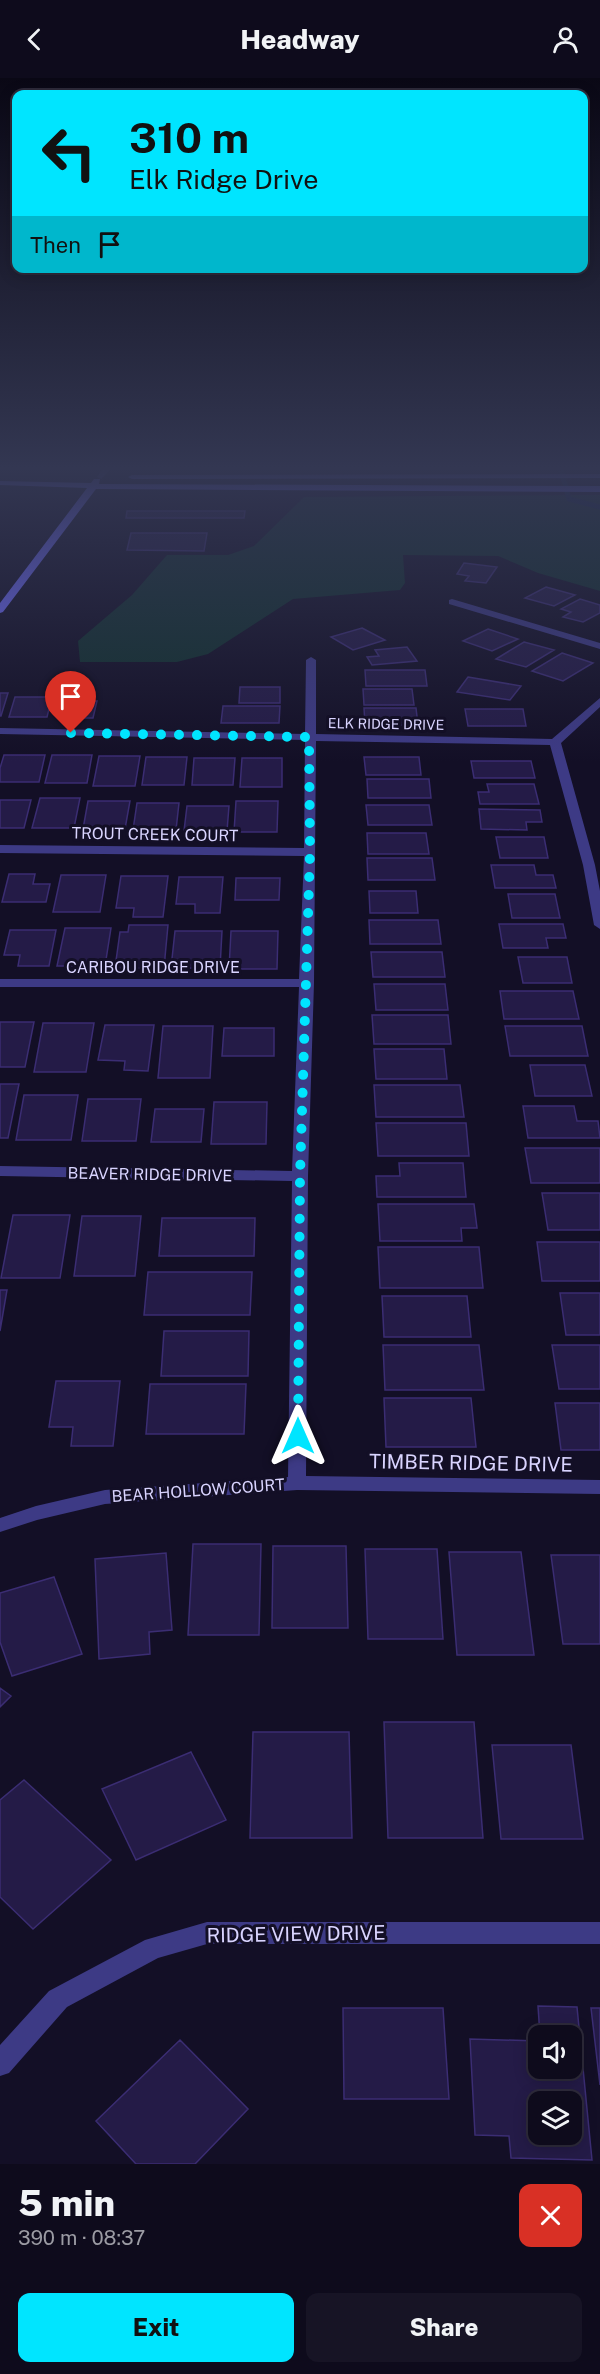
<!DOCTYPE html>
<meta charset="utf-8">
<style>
body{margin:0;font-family:"Public Sans",sans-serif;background:#171425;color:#f1f3f6;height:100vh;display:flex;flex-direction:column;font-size:22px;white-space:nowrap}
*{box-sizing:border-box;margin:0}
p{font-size:20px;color:#9b9ba3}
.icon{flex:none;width:33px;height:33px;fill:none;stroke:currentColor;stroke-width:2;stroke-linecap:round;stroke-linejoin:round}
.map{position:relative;height:2086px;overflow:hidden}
.drawer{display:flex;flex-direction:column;background:#0e0b1c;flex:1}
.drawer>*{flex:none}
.guide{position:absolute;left:12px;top:12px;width:576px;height:183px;border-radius:12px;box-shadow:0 3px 15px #0003,0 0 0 2px #2e2b3b;background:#00e5ff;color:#111;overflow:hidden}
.tools{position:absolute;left:528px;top:1947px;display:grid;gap:12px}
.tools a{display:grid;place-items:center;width:54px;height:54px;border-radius:12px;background:#0e0b1c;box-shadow:0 3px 15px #0003,0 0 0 2px #2e2b3b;font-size:30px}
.pin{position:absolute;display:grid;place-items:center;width:51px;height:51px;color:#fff;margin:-62px -26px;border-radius:50% 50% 50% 0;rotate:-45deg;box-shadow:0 0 6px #0007}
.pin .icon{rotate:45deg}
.me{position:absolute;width:66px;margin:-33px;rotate:0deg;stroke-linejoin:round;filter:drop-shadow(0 0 4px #0008)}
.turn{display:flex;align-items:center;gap:21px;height:126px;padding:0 18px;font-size:27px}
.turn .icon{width:78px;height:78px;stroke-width:2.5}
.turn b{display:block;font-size:42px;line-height:51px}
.then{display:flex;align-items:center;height:57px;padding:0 18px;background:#0003;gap:12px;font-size:22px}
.round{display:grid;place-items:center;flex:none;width:63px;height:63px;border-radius:12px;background:#171425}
.head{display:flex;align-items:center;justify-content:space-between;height:102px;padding:0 18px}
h1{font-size:36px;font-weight:800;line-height:45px}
.action{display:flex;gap:12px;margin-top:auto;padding:12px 18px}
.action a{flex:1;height:69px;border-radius:12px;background:#00e5ff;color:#111;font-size:24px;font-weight:800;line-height:69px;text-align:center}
.action a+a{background:#171425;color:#f1f3f6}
header{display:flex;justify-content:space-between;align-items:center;height:78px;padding:0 18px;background:#0e0b1c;font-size:27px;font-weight:800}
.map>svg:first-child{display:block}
.green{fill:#12302f}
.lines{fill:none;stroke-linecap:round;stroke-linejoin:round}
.stream{stroke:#0c2248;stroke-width:5}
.building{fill:#241b47;stroke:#3b2d73;stroke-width:1.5;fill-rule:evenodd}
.street{fill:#3d3a85;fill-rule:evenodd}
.secondary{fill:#6f6bff;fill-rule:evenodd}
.route{stroke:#00e5ff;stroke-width:10;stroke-dasharray:0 18}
.labels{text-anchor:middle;stroke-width:6;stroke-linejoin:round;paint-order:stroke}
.far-street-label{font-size:14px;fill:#d9d4ff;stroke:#130f26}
.street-label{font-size:16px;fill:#d9d4ff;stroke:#130f26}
.near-street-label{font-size:20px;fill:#d9d4ff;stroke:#130f26}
</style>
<header><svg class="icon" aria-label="back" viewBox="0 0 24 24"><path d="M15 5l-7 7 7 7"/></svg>Headway<svg class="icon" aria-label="person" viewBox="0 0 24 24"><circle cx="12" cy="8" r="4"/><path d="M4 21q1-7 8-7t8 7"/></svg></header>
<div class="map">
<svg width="600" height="2086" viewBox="0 0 600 2086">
<rect width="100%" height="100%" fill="#130f26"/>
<!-- green -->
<path class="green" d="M600 417V513L538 495 498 478 403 477 405 505 400 512 293 521 208 576 177 584H80L78 563 132 517 167 477H228L254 468 304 419Z"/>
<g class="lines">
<!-- stream -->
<path class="stream" d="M561 392 569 421 600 429"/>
</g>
<!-- building -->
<path class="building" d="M127 433H245L244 440H126Z
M131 455H207L204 473 127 472Z
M464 485 497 489 486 505 465 503 469 498 457 496Z
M546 509 575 517 554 528 525 520Z
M580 521 600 527V535L583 544 563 539 571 534 561 531Z
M362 550 385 562 353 572 331 559Z
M488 551 518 561 492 573 463 563Z
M524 564 554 572 526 589 496 581Z
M407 569 417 583 372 587 367 579 379 578 375 572Z
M562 575 593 585 563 603 532 593Z
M365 592H425L427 608H366Z
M468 599 521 608 510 622 457 614Z
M240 609H280V625H239Z
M363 611H412L414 627H364Z
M0 615H8L1 638H0Z
M15 619H52L47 639H9Z
M62 623H97L93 640H58Z
M223 628H280L279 645H221Z
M364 630H416L418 647H365Z
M465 631H523L526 648H468Z
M4 677H45L39 704H0V690Z
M52 677H92L87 705H45Z
M99 678H140L135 708H93Z
M146 679H187L184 707H142Z
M364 679H419L421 697H366Z
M194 680H235L233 707H192Z
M242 680H282V709H240Z
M471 683H531L535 700H474Z
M367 701H429L431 720H368Z
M487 706H534L539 726H480L478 714H489Z
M40 720H80L74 750H32Z
M0 722H31L24 750H0Z
M88 723H130L125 751H83Z
M236 723H278L277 754H234Z
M137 725H179L176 752H133Z
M366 727H429L432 747H368Z
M187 728H229L227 753H184Z
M479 731 540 732 542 744H526L527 752 481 751Z
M367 755H426L429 776H368Z
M496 759H544L548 780H500Z
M367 780H432L435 802H368Z
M491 787H534L536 797H553L556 810H495Z
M9 796H35L33 806H50L46 824H2Z
M61 797H106L100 834H53Z
M121 798H168L163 839H133L134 830H116Z
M179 799H223L220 835H195V826H176Z
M236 800H280L279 822H235Z
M369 813H416L418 835H370Z
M508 816H555L560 840H512Z
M369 842H438L441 866H370Z
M499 846H563L566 860H546L548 870H503Z
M129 847H168L164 890H115L120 854H128Z
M65 850H111L105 888H57Z
M10 852H56L49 888H18L20 877H4Z
M175 853H222L220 890H171Z
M231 853H278L277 891H229Z
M371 874H442L445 899H373Z
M518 879H567L572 905H523Z
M374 906H445L448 932H376Z
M500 913H573L579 941H504Z
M372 937H448L451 966H374Z
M0 944H34L25 989H0Z
M43 945H94L86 994H34Z
M105 947H154L148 993 124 992 125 983 98 982Z
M163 948H213L210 1000H158Z
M505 948H582L588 978H510Z
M224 950H274V978H222Z
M374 971H444L447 1001H376Z
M530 987H585L592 1018H535Z
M0 1006H19L8 1060H0Z
M374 1007H460L464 1039H376Z
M24 1017H78L71 1062H16Z
M88 1021H141L136 1063H82Z
M214 1024H267L266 1066H211Z
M523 1028H574L577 1043H598L600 1060H528Z
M155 1031H204L201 1064H151Z
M376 1045H466L469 1078H378Z
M525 1070H600V1105H531Z
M399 1085H463L466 1119H377L376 1098H400Z
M542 1115H600V1152H548Z
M378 1126H474L477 1150H461L462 1163H380Z
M13 1137H70L60 1200H1Z
M82 1138H141L135 1198H74Z
M162 1140H255L254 1178H159Z
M537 1164H600V1203H542Z
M378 1169H479L483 1210H380Z
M148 1194H252L250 1237H144Z
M0 1212H7L0 1253Z
M560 1215H600V1257H566Z
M382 1218H467L471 1259H384Z
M164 1253H249L248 1298H161Z
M383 1267H479L484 1312H385Z
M552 1267H600V1311H559Z
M56 1303H120L113 1368H71L73 1349H49Z
M150 1306H246L244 1356H146Z
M384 1320H471L476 1369H386Z
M555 1325H600V1372H561Z
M193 1466H261L259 1557H188Z
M273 1468H346L348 1550H272Z
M365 1471H437L443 1561H368Z
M449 1474H521L534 1577H457Z
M166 1475 172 1552 149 1554 150 1576 99 1581 95 1481Z
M551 1477H600V1566H563Z
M54 1499 82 1576 12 1598 0 1564V1515Z
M0 1610 11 1618 0 1629Z
M384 1644H474L483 1760H388Z
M253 1654H349L352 1760H250Z
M492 1667H571L583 1761H501Z
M191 1674 226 1742 136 1782 102 1711Z
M24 1702 111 1782 33 1851 0 1819V1722Z
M538 1928 577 1929 592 2082 511 2080 509 2058 475 2057 470 1961 538 1963V1990H572V1958H540ZM538 2024H572V2056H538Z
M343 1930H443L449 2021H344Z
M591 1930H600V2007Z
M180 1962 248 2031 195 2086H136L96 2043Z"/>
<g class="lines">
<!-- street -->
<path class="street" d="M102 392H110L101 401 97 399Z
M452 521 600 565V571L449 526V522Z
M311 579 316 582V656L552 661 600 620V629L561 665 595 787 600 813V851L594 847 583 787 550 667 316 663 314 905 308 1098 306 1398 600 1402V1416L297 1412 105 1426 37 1442 0 1454V1440L36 1428 105 1412 288 1399 292 1103 0 1098V1088L292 1093 299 909H0V901H299L304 778 0 775V767L304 770 305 662 0 656V650L305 656 306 582Z
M207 1844H600V1866H207L158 1880 67 1929 9 1995 0 1998V1967L49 1913 145 1862Z"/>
<!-- secondary -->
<path class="secondary" d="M600 396V400L132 401 128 399 132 397Z
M94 401H100L99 406 600 408V414L96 411 3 534 0 535V525L87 410 0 407V403L91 405Z"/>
</g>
<!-- sky -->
<linearGradient id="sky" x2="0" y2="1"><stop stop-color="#0a0815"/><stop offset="0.57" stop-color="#333752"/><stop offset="1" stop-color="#333752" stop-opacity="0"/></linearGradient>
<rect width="600" height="684" fill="url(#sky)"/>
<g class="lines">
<!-- route -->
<path class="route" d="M71 655 309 659 310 774 300 1098 298 1358"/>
</g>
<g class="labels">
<!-- far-street labels -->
<g class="far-street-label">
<text transform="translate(386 646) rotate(1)" y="5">ELK RIDGE DRIVE</text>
</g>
<!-- street labels -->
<g class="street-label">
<text transform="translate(155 756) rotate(1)" y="6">TROUT CREEK COURT</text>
<text x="153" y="895">CARIBOU RIDGE DRIVE</text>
<text transform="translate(150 1096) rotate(1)" y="6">BEAVER RIDGE DRIVE</text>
<text transform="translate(198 1412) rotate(-4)" y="6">BEAR HOLLOW COURT</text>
</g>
<!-- near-street labels -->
<g class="near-street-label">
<text transform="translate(471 1385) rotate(1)" y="7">TIMBER RIDGE DRIVE</text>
<text transform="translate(296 1856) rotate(-1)" y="7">RIDGE VIEW DRIVE</text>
</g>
</g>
</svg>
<div class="tools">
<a><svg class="icon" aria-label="sound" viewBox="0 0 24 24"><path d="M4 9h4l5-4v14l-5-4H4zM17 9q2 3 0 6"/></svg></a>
<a><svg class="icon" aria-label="layers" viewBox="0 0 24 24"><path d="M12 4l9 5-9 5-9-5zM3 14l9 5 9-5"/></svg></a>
</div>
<div class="pin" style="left:71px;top:655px;background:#d93025"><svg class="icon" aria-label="arrive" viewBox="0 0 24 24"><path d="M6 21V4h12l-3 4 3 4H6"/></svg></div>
<svg class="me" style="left:298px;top:1358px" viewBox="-20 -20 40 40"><path d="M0-17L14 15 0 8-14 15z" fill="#00e5ff" stroke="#fff" stroke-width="4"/></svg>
<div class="guide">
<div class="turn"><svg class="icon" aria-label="left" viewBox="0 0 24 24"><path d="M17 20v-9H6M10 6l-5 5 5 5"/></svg><div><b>310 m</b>Elk Ridge Drive</div></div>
<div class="then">Then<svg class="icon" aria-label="arrive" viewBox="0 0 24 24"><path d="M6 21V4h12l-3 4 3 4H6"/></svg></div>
</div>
</div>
<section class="drawer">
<div class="head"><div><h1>5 min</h1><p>390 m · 08:37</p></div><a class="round" style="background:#d93025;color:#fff"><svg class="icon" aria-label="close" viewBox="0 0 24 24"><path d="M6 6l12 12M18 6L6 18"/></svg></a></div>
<div class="action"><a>Exit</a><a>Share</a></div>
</section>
